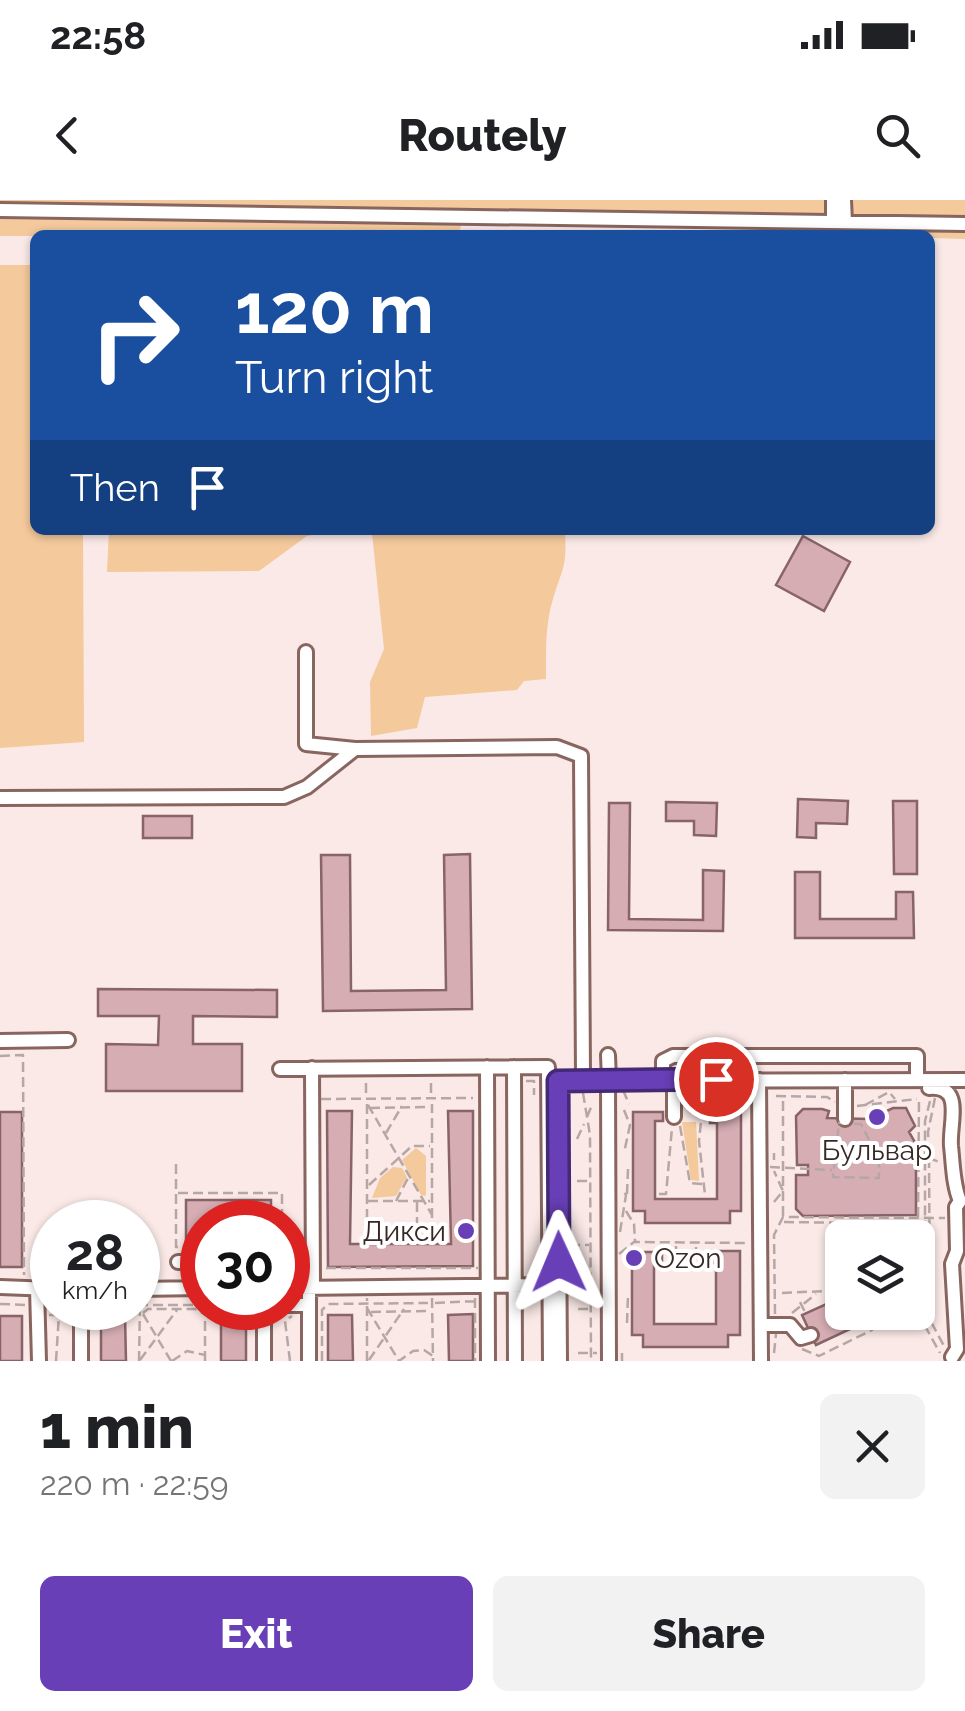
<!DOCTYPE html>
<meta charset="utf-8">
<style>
body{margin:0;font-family:Raleway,sans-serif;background:#f2f2f2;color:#202124;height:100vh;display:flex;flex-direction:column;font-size:38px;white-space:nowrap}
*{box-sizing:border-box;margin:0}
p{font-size:32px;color:#757577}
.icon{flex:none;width:55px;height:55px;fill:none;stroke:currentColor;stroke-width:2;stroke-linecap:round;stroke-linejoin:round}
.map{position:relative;height:1161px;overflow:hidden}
.drawer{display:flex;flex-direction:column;background:#fff;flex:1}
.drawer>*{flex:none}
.banner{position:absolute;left:30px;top:30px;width:905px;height:305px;border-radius:15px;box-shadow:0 2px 8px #0004;background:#1a4fa0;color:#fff;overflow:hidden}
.buttons{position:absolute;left:825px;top:1020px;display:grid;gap:20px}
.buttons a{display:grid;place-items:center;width:110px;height:110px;border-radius:15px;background:#fff;box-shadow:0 2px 8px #0004;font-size:50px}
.speed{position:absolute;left:30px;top:1000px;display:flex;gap:20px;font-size:50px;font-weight:700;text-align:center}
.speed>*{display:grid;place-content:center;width:130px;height:130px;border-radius:50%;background:#fff;box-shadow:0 2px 8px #0004;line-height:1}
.speed small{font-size:25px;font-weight:400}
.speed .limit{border:15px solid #d22;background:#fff;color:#111}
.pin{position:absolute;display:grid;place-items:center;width:85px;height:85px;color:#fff;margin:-42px;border:5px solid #fff;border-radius:50%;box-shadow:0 2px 10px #0007}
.me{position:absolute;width:110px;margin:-55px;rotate:359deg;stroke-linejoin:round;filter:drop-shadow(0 0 8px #0008)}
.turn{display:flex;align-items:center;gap:35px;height:210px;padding:0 40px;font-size:45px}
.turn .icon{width:130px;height:130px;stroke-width:2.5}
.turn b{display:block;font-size:70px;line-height:85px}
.then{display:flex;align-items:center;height:95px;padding:0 40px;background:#0003;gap:20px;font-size:38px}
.round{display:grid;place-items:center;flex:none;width:105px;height:105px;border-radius:15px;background:#f2f2f2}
.summary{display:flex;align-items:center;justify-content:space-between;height:170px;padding:0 40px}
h1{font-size:60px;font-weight:800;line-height:75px}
.button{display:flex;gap:20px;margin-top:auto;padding:20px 40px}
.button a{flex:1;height:115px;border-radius:15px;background:#683fb7;color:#fff;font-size:40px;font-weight:800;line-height:115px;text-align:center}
.button a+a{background:#f2f2f2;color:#202124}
.status{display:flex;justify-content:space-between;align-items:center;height:70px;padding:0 50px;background:#fff;direction:ltr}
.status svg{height:28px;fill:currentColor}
header{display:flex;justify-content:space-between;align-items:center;height:130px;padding:0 40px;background:#fff;font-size:45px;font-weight:800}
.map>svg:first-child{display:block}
.green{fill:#f4c99c}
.building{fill:#d5adb2;stroke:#886469;stroke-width:2.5}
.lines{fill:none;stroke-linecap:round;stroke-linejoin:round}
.minor-casing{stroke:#88655f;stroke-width:18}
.path{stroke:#b7a7a4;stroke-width:2.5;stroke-dasharray:10 5;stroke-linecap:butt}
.minor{stroke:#fff;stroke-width:12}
.route-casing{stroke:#442977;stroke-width:25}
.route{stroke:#683fb7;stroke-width:18}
.poi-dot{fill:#683fb7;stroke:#fff;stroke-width:4}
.labels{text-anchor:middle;stroke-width:8;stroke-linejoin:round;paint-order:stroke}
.poi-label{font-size:28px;fill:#372826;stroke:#fff}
</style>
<div class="status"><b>22:58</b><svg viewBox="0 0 49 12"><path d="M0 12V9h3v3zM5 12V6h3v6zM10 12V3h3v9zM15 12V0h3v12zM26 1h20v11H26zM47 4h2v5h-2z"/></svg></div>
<header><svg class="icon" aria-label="back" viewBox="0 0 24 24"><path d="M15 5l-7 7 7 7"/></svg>Routely<svg class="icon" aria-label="search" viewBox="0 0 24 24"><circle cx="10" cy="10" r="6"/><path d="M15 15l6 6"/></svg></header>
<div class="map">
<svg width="965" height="1161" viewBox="0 0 965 1161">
<rect width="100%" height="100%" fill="#fae9e6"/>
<!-- green -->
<path class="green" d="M0 0H830V28L461 25 459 35 0 36Z
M845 0H965V39L845 35Z
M0 65H35V330H83L84 542 0 548Z
M109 330H342L307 336 259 371 107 372Z
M348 330H565C567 368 563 366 553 399 545 425 546 453 546 479L524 481 517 490 425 497 417 528 371 536 370 482 384 449 372 333Z
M682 922H696L699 981 691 980Z
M416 948 426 956V996L421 995 402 960Z
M393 967 402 968 407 977 396 996 372 998 380 978Z"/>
<!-- building -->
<path class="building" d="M803 336 850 362 824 411 776 385Z
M798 599 848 601 847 624 816 623V638L797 637Z
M893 601H917V674H894Z
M666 602 717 603 716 636 694 635V621H666Z
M609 603H630L629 719 703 720V670L724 671 723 731 608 730Z
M143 616H192V638H143Z
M470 654 472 809 323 811 321 655H350L351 791 446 790 444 655Z
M795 672H820V719H896V692H913L914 738H795Z
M98 789 277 790V817L193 816V844H242V891H106V844L158 845 159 816H98Z
M893 908H906L915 926 909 932 916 944V1015L803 1016 796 1009V975H808V965H797L796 916 803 909H822L829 911 827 918 870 919Z
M327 911H352L350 1044H451L448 911H473V1066L328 1067Z
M0 912H22V1067H0Z
M633 912H663V921H655V999H717V923H710V912L741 913V1011H730V1023H645V1011H633Z
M186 1000H271V1022H202V1041H186Z
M709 1051H740V1135H728V1147H643V1135H632V1052H662V1062L654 1061V1124H716V1063H709Z
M842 1097V1112H873L863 1123 816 1145 802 1115Z
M473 1114V1161H449L448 1115Z
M125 1115 126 1161H101V1116Z
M221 1115H246V1161H221Z
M328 1115H352L353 1161H328Z
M0 1116H22V1161H0Z"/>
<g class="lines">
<defs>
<path id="minor" d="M833 0V22
M844 0 845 22
M0 10 965 24
M306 452V544L355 549 557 547 581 556 583 875
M0 598 284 597 307 587 355 549
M0 841 68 840
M608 855 609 880
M487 867 488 1161
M514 867 515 1161
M312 868 313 1087
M280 869 548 867 550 1161
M663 879V861L673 856H917V880
M608 880 609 1161
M759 880 761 1161
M845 880V919
M548 881 965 880
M558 881 560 1161
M929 888C965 885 949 923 951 946 953 963 953 985 960 1001L956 1007 957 1051 952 1064 957 1149 952 1157
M674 917V883
M178 1062H191V1089
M0 1087 52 1089
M37 1088 39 1161
M297 1088 557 1085
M138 1089 202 1088
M288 1105H308
M81 1108V1161
M264 1108V1161
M761 1125H790L801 1138 811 1135
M309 1161V1087"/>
</defs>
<!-- minor casing -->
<use href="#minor" class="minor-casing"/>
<!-- path -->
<path class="path" d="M0 856 23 855 24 1075
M526 881H534V895
M366 883V897
M431 883V897
M623 890 629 904
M583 893 590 935 591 1161
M704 893 699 941 705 995
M776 896 827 897 835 902
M935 898 928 932 929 958 939 962
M321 899 473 898
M930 901 925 921V1126L940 1153
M367 904V1026H432V904
M742 904V890
M368 905 432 1015
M865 905 889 892 895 899
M857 906 917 899
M370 908 430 907
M624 910 630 925 624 953
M587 917 592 905
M839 923 861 924 879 959V978L833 977Z
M680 926 690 983 703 984
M386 933 402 906
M577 939 584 924
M774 953V960
M929 958 930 1120 944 1146
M176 964V1047H195V1052
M770 967 832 970
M577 981H589
M369 985 412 946H430
M178 993H282V1022
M627 994 628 969
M659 994H666L672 928
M368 1001H430
M396 1001 408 978
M417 1002V1024
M774 1002 783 991 774 971
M626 1011 634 1024 635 1041
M783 1016V896
M918 1017 919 899
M784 1022 931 1024
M620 1032 626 995 623 991
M870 1038 882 1031 899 1038
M570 1045H589
M918 1048H931
M619 1054 634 1042 747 1043
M676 1056V1043
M696 1057V1043
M326 1068H478
M782 1093 826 1091 842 1075
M432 1098 433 1161
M475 1098V1161
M800 1102 806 1114
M435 1103 478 1101
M0 1104 28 1105
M138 1105H202
M367 1108 399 1161 413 1151 424 1150 433 1156
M578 1109H588
M371 1112 431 1111
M143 1113 148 1109H195L206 1115
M792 1113 816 1094
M143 1114 171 1161
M775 1114 774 1035 783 1017 945 1018
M49 1115H71
M92 1116H96V1108
M627 1123 628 1095
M802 1149 819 1156 872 1130 884 1112
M578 1153H597
M622 1153V1161
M774 1153 776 1134
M140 1160 177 1110
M369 1160 404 1109
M56 1161 59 1114
M139 1161 140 1103
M172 1161 187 1151 205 1155
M205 1161V1108
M290 1161 285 1121 292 1116
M322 1161V1110L328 1104 428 1103
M367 1161V1098"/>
<!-- minor -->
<use href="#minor" class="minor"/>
</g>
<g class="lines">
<defs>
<path id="route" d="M559 1062 558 881 716 879"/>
</defs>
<!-- route casing -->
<use href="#route" class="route-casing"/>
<!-- route -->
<use href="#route" class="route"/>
</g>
<!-- markers -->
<g class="poi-dot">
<circle cx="877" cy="917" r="10"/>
<circle cx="466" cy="1031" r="10"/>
<circle cx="634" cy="1058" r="10"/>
</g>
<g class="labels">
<!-- poi labels -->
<g class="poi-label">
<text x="877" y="960">Бульвар</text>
<text x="446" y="1041" text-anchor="end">Дикси</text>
<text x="654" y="1068" text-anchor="start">Ozon</text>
</g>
</g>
</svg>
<div class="buttons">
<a><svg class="icon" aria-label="layers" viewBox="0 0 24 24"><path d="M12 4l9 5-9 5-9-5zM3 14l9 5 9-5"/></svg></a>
</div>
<div class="speed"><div>28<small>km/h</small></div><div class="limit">30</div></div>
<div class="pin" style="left:716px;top:879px;background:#d93025"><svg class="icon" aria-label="arrive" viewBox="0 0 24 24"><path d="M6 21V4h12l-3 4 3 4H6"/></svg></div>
<svg class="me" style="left:559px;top:1062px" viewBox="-20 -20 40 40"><path d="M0-17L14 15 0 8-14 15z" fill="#683fb7" stroke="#fff" stroke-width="4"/></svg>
<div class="banner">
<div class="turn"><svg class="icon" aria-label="right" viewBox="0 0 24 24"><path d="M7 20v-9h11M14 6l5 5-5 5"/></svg><div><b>120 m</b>Turn right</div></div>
<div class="then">Then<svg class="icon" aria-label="arrive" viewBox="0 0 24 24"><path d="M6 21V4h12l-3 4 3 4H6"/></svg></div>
</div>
</div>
<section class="drawer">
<div class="summary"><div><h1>1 min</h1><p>220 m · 22:59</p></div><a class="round"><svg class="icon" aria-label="close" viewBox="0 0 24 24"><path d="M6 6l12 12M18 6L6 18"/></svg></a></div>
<div class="button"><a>Exit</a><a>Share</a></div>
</section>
